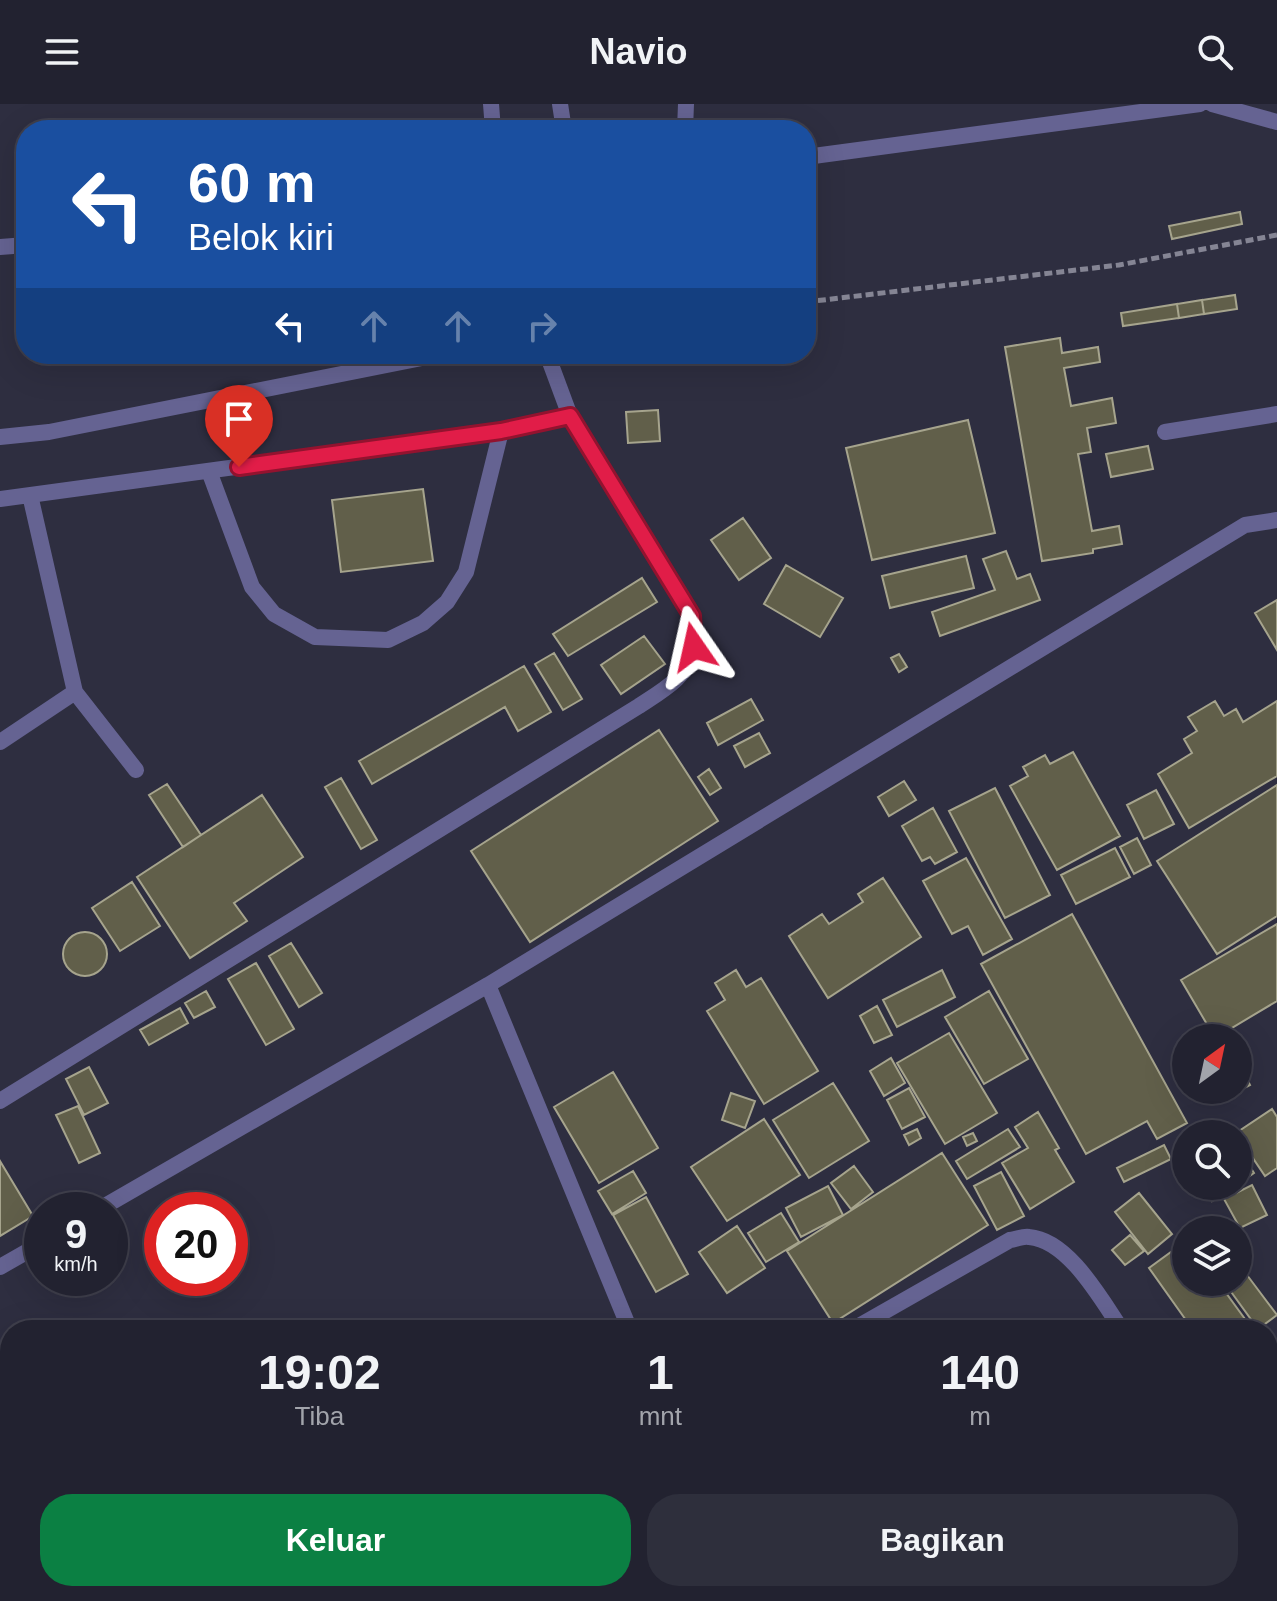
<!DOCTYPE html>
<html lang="id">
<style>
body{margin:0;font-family:Arial,sans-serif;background:#2e2f3c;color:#f1f3f6;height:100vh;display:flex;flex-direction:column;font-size:30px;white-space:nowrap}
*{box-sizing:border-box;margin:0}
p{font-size:26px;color:#a2a4ab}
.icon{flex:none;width:44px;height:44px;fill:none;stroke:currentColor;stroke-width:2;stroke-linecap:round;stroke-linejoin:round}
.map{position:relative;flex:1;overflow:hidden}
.side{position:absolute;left:0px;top:1216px;width:1278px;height:282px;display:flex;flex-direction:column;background:#222230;border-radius:32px 32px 0 0;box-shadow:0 8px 32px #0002,0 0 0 2px #3f3f4c}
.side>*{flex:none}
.banner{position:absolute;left:16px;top:16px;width:800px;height:244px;border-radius:32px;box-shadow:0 8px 32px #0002,0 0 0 2px #3f3f4c;background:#1a4fa0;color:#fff;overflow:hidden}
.needle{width:52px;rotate:33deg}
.fabs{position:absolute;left:1172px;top:920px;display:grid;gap:16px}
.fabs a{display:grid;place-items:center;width:80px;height:80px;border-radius:50%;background:#222230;box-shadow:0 8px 32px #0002,0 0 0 2px #3f3f4c;font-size:40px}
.speed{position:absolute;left:24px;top:1088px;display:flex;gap:16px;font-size:40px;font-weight:700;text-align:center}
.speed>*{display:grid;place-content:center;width:104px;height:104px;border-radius:50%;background:#222230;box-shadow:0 8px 32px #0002,0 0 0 2px #3f3f4c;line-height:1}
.speed small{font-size:20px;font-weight:400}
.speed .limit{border:12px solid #d22;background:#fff;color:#111}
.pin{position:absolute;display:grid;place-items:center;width:68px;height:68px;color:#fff;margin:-82px -34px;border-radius:50% 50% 50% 0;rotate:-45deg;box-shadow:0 0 8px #0007}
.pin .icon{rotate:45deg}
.me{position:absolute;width:88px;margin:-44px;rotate:349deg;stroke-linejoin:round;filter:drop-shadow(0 0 6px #0008)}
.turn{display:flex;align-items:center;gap:28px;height:168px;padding:0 40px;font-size:36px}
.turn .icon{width:104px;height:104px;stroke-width:2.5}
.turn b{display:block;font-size:56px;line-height:68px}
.lanes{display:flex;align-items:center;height:76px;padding:0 40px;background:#0003;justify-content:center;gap:40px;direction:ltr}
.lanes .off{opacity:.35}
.eta{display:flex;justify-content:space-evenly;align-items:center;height:136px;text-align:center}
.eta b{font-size:48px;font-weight:800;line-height:56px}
.cta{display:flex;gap:16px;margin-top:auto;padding:16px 40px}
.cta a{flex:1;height:92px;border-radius:32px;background:#0b8043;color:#fff;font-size:32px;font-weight:800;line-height:92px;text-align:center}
.cta a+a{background:#2e2f3c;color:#f1f3f6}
header{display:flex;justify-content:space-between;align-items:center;height:104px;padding:0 40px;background:#222230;font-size:36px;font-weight:800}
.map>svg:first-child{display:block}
.building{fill:#615f4a;stroke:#a6a48d;stroke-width:2}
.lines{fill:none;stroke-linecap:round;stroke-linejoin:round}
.path{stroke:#858594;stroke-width:5;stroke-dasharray:8 4;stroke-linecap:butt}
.lane{stroke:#656392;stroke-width:16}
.route-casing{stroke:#92132f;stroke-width:20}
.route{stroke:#e11d48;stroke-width:14}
</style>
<header><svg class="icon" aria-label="menu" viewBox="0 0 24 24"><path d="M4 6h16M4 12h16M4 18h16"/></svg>Navio<svg class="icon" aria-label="search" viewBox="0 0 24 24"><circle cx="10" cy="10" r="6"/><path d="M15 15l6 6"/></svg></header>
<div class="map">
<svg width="1277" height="1497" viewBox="0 0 1277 1497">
<rect width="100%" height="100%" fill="#2e2e40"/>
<!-- building -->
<path class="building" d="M1240 108 1242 120 1172 135 1169 122Z
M1235 191 1237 205 1204 210 1202 196Z
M1202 196 1204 210 1179 214 1177 200Z
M1177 200 1179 214 1123 222 1121 209Z
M1060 234 1062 249 1098 243 1100 258 1064 264 1071 302 1112 294 1116 319 1087 324 1091 348 1078 350 1092 427 1119 422 1122 440 1093 445V449L1042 457 1005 243Z
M658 306 660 337 628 339 626 308Z
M968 316 995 429 872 456 846 344Z
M1148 342 1153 365 1111 373 1106 350Z
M423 385 433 457 341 468 332 396Z
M743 414 771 454 739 476 711 436Z
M1006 447 1017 475 1030 470 1040 496 940 532 932 508 995 486 983 455Z
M966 452 974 484 890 504 882 472Z
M786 461 843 494 820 533 764 500Z
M642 474 657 498 568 552 553 530Z
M1277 496V546L1255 509Z
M644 532 665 560 621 590 601 561Z
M554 549 582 595 563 606 535 560Z
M899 550 907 563 899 568 891 554Z
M524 562 551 608 518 627 505 603 372 680 359 657Z
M751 595 763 616 718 641 707 619Z
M1215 597 1224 612 1236 605 1243 618 1277 597V672L1189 724 1158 670 1192 649 1184 635 1197 627 1188 613Z
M659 626 718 717 530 838 471 747Z
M759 629 770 649 745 663 734 642Z
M1073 648 1120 732 1057 766 1010 682 1028 672 1023 663 1045 651 1050 660Z
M709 665 721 684 710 691 698 673Z
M341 674 377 736 361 745 325 683Z
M904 677 916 696 889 712 878 693Z
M167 680 201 731 183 743 149 691Z
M1277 681V812L1217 850 1157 757Z
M995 684 1050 791 1005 814 949 707Z
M1156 686 1174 720 1144 735 1127 701Z
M262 691 303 753 234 799 247 817 190 854 137 773Z
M933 704 957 748 935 760 930 753 922 757 902 722Z
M1137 734 1151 761 1134 770 1120 743Z
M1115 744 1130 773 1076 800 1061 771Z
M966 754 1012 835 983 851 968 822 952 830 923 777Z
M883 774 921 833 828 894 789 832 822 810 829 820 863 798 858 790Z
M132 778 160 822 120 847 92 804Z
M1072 810 1187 1019 1157 1035 1147 1017 1086 1050 981 860Z
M1277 820V897L1215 934 1181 876Z
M63 850a22 22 0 1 1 44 0a22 22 0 1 1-44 0Z
M291 839 322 889 299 903 269 852Z
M256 859 294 925 266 941 228 875Z
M736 866 746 883 761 874 818 967 764 1000 707 907 725 896 715 879Z
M942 866 955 893 897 923 883 896Z
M206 887 215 903 194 914 185 899Z
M989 887 1028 955 984 980 945 913Z
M877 902 892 931 874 939 860 912Z
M180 904 188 919 149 941 140 926Z
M949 929 997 1009 945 1040 897 959Z
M891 954 905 979 884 992 870 967Z
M1238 957 1250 981 1225 994 1221 986H1238Z
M89 963 108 999 84 1011 66 975Z
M613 968 658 1044 599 1079 554 1003Z
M833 979 869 1037 809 1074 773 1016Z
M909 984 925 1013 902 1025 887 996Z
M731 989 755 997 745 1024 722 1016Z
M78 1002 100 1049 79 1059 56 1011Z
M1272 1005 1277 1013V1064L1265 1072 1236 1029Z
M1038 1008 1059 1044 1055 1046 1074 1078 1030 1105 1002 1059 1028 1044 1015 1023Z
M764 1015 800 1071 727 1117 691 1063Z
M917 1025 921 1034 909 1041 904 1031Z
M1008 1025 1020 1043 967 1075 956 1057Z
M973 1029 977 1037 967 1042 963 1033Z
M1164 1041 1171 1055 1124 1078 1117 1064Z
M1238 1044 1254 1069 1238 1080Z
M942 1049 988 1121 833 1219 787 1147Z
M0 1057 33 1112 0 1132Z
M854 1062 873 1088 851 1105 831 1079Z
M633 1067 646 1089 612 1110 598 1087Z
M1001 1068 1024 1112 997 1126 974 1082Z
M1252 1081 1267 1111 1240 1124 1224 1095Z
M828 1082 843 1111 801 1133 786 1104Z
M1202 1082H1235L1212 1097Z
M1139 1089 1172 1130 1148 1150 1115 1108Z
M646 1093 688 1170 656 1188 613 1111Z
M781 1109 799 1138 766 1158 748 1129Z
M737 1122 765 1164 727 1189 699 1148Z
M1130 1131 1144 1147 1125 1161 1112 1146Z
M1186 1137V1178H1218L1253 1226H1193L1149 1164Z
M1247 1171 1277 1211 1258 1225 1229 1185Z
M0 1416 10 1441V1488H30L33 1497H0Z
M130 1488H138L142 1497H106Z
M144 1488H191L167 1497H148Z
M193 1488H236L240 1497H169Z
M255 1488H279L262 1497H260Z
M282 1488H301L305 1497H264Z"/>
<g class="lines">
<!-- path -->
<path class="path" d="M806 198 1119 161 1277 131"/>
<!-- lane -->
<path class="lane" d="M491 0 493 26
M560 0 564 26
M1212 0 1277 18
M685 26 686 0
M806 53 1200 0
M0 143 26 141
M1165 328 1277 310
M0 333 49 328 442 250
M209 367 252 483 274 510 315 533 388 536 423 519 447 498 466 468 501 327
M0 395 501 327 570 312 547 250
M75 588 136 666
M0 638 75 588 30 391
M488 881 630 1226
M0 997 639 602C660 588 690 572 694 544 696 534 693 521 692 512L570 312
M98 1106 488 881 1245 421 1277 416
M0 1163 42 1139
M852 1226 1010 1136C1016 1135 1023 1132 1029 1133 1069 1136 1102 1197 1122 1226
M1268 1432 1277 1445
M765 1488 770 1497
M465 1497 477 1488"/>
</g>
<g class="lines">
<defs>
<path id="route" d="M239 363 501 327 570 312 692 512 694 543"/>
</defs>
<!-- route casing -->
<use href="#route" class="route-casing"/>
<!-- route -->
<use href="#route" class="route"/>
</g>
</svg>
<div class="fabs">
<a><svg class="needle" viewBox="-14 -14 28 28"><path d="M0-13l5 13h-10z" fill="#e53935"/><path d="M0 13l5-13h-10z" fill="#a2a4ab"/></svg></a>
<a><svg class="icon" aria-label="search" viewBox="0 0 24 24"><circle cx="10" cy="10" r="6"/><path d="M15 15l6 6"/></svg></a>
<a><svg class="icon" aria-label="layers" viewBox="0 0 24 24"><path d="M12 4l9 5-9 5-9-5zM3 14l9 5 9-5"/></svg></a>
</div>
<div class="speed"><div>9<small>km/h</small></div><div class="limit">20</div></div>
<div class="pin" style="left:239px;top:363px;background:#d93025"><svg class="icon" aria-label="arrive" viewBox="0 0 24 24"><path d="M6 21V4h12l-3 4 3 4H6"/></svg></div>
<svg class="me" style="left:694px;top:543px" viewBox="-20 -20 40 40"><path d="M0-17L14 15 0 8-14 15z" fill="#e11d48" stroke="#fff" stroke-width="4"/></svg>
<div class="banner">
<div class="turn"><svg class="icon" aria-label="left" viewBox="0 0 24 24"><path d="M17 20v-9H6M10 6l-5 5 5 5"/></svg><div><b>60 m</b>Belok kiri</div></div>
<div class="lanes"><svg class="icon" aria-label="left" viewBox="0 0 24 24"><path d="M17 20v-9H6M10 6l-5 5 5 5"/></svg><svg class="icon off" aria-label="ahead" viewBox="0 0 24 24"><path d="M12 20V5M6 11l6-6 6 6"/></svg><svg class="icon off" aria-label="ahead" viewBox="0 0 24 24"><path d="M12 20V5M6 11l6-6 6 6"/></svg><svg class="icon off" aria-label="right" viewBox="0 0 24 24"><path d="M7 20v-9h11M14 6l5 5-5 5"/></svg></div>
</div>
<section class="side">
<div class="eta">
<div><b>19:02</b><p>Tiba</p></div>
<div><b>1</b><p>mnt</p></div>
<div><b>140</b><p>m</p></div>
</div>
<div class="cta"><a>Keluar</a><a>Bagikan</a></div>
</section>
</div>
